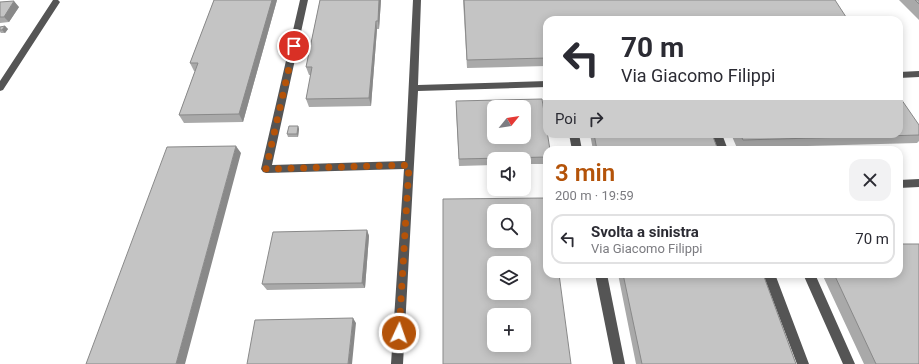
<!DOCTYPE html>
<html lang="it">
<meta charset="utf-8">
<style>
body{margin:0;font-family:Roboto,sans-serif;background:#f2f2f3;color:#2b2b33;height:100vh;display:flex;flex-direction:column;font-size:15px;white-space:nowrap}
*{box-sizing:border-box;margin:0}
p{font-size:13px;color:#7c7c81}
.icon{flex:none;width:22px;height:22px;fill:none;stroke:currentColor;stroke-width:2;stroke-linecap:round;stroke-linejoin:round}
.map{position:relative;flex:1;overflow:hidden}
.details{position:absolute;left:543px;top:146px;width:360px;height:132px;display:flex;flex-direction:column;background:#fff;border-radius:12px;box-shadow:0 2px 10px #0003}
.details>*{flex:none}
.guide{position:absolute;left:543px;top:16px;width:360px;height:122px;border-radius:12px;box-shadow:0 2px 10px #0003;background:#fff;color:#2b2b33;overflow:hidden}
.needle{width:26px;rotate:60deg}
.controls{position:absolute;left:487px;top:100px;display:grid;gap:8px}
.controls a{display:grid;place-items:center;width:44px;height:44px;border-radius:8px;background:#fff;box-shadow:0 2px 10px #0003;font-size:20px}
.pin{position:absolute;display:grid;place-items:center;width:34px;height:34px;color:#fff;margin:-17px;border:2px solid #fff;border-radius:50%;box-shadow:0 1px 4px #0007}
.me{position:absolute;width:44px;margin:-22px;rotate:3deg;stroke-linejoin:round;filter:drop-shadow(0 0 3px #0008)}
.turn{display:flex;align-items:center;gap:14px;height:84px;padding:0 12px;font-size:18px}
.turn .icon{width:52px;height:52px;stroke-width:2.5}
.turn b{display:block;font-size:28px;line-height:34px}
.then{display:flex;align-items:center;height:38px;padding:0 12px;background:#0003;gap:8px;font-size:15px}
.round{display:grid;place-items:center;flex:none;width:42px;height:42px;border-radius:12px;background:#f2f2f3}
.overview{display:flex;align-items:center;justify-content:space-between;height:68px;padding:0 12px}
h1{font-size:24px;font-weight:600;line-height:30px;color:#b45309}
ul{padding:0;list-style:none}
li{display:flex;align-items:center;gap:12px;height:50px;margin:0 8px 6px;padding:0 4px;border:2px solid #e1e1e2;border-radius:12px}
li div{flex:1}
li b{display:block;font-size:15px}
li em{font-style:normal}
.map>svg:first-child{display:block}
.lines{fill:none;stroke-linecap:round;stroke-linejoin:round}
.minor{fill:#555;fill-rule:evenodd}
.wall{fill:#a9a9a9}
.shaded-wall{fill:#898989}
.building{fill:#c4c4c4;stroke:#898989;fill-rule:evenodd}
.route{stroke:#b45309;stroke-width:7;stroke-dasharray:0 12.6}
</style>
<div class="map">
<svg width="919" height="364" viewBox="0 0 919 364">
<rect width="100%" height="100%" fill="#fff"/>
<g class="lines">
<!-- minor -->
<path class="minor" d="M53 0H58L60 2 3 90 0 91V81Z
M300 0H308L272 165 405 161 413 0H421L418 85 547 81V87L418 91 403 364H391L404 169 266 173 263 172 261 169Z
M919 71V77L899 78V72Z
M569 134H579L582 150H572Z
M712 134H722L728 150H718Z
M919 179V187L899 188V180Z
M595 274H607L625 364H613Z
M763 274H775L809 364H797Z
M803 274H815L855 364H843Z"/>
</g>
<!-- wall -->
<path class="wall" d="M214 0H277L243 122 184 123 179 115 195 71H194L190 63Z
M320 0H381L379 29H377L371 106 309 107 306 99 311 75H309L306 67Z
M463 0H835L547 20V66L467 68Z
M899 0H919V20Z
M0 2 19 7 9 22 0 23Z
M5 26 8 29 5 33H1L0 32V27Z
M456 109 547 150V164H524V159H494V165L459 166Z
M919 125V141L917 143 737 148 731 134H899Z
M298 126 299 129 298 137H288L287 134Z
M590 134H712L718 150H593Z
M367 230 369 236 365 288 267 290 262 284Z
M618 274H763L796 364H636Z
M822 274H899L919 364H864Z"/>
<!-- shaded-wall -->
<path class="shaded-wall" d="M272 0H277L243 122 239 114Z
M379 0H381L379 29 378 21Z
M14 1 19 7 9 22 4 17Z
M376 21 377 29 371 106 369 98Z
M5 26 8 29 5 33 2 30Z
M298 126 299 129 298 137 297 134Z
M236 146 241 153 185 364H176Z
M367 230 369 236 365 288 362 283Z
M353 318 356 323 352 364H348Z"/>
<!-- building -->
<path class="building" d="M214 0H272L239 114 179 115 198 63H190Z
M320 0H379L378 21H376L369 98 306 99 312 67H306Z
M464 0H835L848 20H547V58L467 60Z
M915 0H919V4Z
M14 1 4 17H0V2Z
M5 26 2 30H0V27Z
M899 96 919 125V135L743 140 740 134H899Z
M542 99 550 150H547V157L459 159 456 101ZM494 107H524V137H494Z
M289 126H298L297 134H287Z
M594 134H712L718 150H597Z
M236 146 176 364H86L167 147Z
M547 198V274H559L571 364H443V199ZM494 211H524V241H494ZM494 263H524V293H494ZM494 315H524V345H494Z
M367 230 362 283 262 284 273 232Z
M899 244H919V364H876L834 274H899Z
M623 274H763L796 364H642Z
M353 318 348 364H247L255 320Z"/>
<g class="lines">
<!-- route -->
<path class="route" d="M294 46 266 169 409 165 399 333"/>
</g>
</svg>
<div class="controls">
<a><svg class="needle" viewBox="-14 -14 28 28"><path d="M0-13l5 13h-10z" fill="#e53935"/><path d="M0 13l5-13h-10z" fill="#7c7c81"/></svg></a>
<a><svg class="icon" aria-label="sound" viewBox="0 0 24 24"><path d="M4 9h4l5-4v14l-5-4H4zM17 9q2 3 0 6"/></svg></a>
<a><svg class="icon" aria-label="search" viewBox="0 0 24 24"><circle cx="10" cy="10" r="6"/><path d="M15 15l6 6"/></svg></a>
<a><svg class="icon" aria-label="layers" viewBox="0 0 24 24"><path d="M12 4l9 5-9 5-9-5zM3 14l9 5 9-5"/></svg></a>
<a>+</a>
</div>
<div class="pin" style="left:294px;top:46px;background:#d93025"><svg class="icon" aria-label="arrive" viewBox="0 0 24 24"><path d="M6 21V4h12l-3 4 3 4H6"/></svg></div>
<svg class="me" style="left:399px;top:333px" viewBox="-20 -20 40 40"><circle r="17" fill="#b45309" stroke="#fff" stroke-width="3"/><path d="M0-11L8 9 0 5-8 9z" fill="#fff"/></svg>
<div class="guide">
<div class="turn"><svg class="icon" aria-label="left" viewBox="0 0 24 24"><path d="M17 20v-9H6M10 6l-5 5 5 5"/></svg><div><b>70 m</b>Via Giacomo Filippi</div></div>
<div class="then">Poi<svg class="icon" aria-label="right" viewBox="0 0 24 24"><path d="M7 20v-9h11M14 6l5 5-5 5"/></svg></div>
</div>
<section class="details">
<div class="overview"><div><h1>3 min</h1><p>200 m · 19:59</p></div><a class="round"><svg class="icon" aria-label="close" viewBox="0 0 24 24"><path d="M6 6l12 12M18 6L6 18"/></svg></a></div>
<ul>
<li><svg class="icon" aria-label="left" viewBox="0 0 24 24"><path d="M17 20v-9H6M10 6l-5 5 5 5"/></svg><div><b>Svolta a sinistra</b><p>Via Giacomo Filippi</p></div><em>70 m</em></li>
</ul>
</section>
</div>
